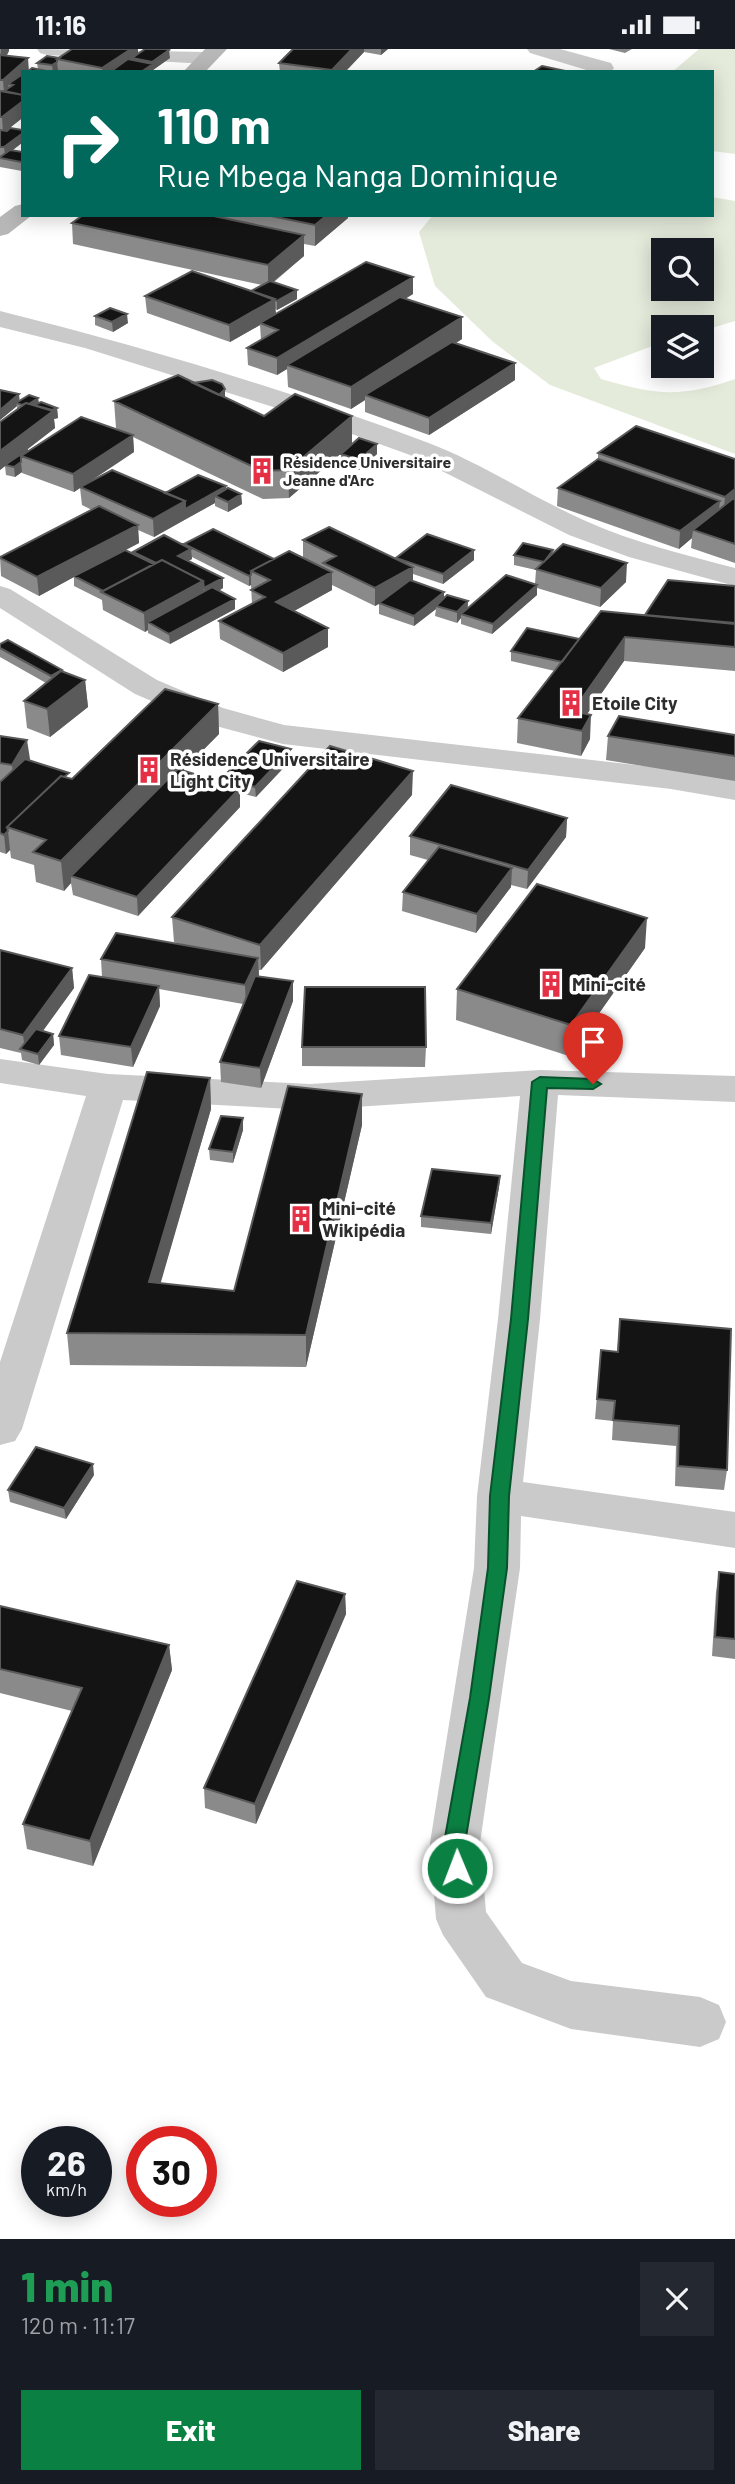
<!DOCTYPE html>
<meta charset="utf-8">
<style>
body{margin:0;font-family:Barlow,sans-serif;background:#242831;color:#f1f3f6;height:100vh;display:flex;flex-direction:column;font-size:26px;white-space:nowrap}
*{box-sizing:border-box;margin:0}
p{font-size:23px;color:#9ea1a6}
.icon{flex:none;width:38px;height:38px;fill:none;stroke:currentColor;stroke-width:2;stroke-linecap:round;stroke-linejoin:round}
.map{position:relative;height:2190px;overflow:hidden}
.drawer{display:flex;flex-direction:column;background:#171b24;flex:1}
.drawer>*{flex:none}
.guide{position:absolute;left:21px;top:21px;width:693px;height:147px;border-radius:0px;box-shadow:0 4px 18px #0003;background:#00695c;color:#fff;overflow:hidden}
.tools{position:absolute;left:651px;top:189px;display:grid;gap:14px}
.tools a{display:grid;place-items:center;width:63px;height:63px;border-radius:0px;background:#171b24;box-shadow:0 4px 18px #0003;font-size:35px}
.speed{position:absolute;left:21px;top:2077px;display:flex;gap:14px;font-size:35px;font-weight:700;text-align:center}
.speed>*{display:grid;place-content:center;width:91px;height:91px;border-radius:50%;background:#171b24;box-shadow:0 4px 18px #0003;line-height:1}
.speed small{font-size:18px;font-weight:400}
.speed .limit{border:10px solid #d22;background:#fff;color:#111}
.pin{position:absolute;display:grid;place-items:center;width:60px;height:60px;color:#fff;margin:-72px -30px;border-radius:50% 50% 50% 0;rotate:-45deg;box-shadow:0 0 7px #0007}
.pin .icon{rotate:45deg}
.me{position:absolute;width:77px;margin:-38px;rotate:359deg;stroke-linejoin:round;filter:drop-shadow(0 0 5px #0008)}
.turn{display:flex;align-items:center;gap:24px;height:147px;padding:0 21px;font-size:32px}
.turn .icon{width:91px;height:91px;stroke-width:2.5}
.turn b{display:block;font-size:49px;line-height:60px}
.round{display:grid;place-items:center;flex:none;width:74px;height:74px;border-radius:0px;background:#242831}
.headline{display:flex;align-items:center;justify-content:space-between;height:119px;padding:0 21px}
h1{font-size:42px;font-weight:800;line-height:52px;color:#1e9e55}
.button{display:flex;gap:14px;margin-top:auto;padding:14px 21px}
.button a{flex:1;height:80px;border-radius:0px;background:#0b8043;color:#fff;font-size:28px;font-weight:800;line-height:80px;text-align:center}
.button a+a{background:#242831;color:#f1f3f6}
.status{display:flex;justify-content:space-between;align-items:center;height:49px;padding:0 35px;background:#171b24;direction:ltr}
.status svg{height:19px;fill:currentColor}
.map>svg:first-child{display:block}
.green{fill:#e4ebdb;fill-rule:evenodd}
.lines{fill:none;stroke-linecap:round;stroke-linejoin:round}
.minor{fill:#cacaca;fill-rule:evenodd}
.secondary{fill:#b7b7b7;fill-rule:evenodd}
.wall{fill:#8a8a8a;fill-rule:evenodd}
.shaded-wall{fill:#5a5a5a}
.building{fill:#141414;stroke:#5a5a5a;stroke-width:2}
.route{fill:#0b8043;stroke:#07532c;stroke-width:2}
.labels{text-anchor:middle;stroke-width:7;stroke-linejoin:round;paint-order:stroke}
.far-poi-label{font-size:16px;font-weight:bold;fill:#2d2d2d;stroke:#fff;text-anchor:start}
.poi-label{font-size:19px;font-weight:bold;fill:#2d2d2d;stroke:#fff;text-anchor:start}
</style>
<div class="status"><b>11:16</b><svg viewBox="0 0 49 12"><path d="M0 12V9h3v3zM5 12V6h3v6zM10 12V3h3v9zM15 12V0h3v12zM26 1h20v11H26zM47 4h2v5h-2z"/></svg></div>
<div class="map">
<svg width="735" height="2190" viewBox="0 0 735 2190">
<rect width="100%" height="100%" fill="#fff"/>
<!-- green -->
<path class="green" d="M699 0H735V105L712 102V23H672Z
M712 148 735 152V272L702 282V278H663V293L594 319 601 330C656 346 680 349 735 330V405L550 336 492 292 435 237 419 183 433 166H712ZM663 201H702V240H663Z"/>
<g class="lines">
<!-- minor -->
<path class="minor" d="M37 0 207 3 214 5 218 9 214 13 207 15 47 6 40 4Z
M527 0H560L611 14 614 19 611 23H593L530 4Z
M0 262C144 298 288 341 426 393 482 414 533 449 588 473 635 494 686 506 735 519V537L629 508 569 486 410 406 299 366 85 299 0 278Z
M0 537 10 540 157 631 223 659 284 676 671 720 735 731V751L671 740 283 695 201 673 135 645 0 559Z
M0 1010 108 1025 310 1035 540 1021 735 1027V1053L558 1046 540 1270 523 1433 735 1463V1499L521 1467 520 1519 480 1794 486 1863 522 1914 571 1932 700 1948 719 1956 726 1973 719 1990 700 1998 571 1980 486 1948 443 1886 436 1870 430 1794 474 1519 477 1447 498 1270 520 1047 310 1061 123 1051 22 1380 15 1392 0 1396V1313L86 1047 0 1034Z"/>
<!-- secondary -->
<path class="secondary" d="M205 0H227L205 23H183Z
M23 155V166L31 167 8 185 0 187V168L15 157Z"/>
</g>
<!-- wall -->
<path class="wall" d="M0 0H9L6 7 29 22 38 20 37 14 59 9 138 5 170 9 153 21V23H58V21L56 23H23V93L13 101 23 103 22 122 0 118ZM21 70 22 81 6 82Z
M293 0H388L381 6 364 3 345 23H280L279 14Z
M609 0H632L625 4Z
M83 166H348V169L315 197 304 195V207L274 233 297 241V250L277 261 275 260 276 265 413 228V245L405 250 462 268V290L456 294 515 331 429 386 365 363V351L351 360 288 338 287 320 277 326 248 316 247 299 261 291 260 276 230 293 147 264 145 247 251 242 262 236 73 195 72 174Z
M95 267 128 274 113 283 95 276Z
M0 341 20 352 38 349 39 354 57 359 58 369 54 370 55 379 23 404 120 382 116 379 114 352 225 349 264 367 352 395 289 449 263 450 133 388 134 403 83 437 165 444 227 440 241 445 242 455 228 463 215 457V454L154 488 138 481 139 494 125 501 133 505V503L184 496V495L274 510 303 509V491L396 510 474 511 443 535 413 525V532L444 548 468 552V559L535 535 536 521 514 516V506L553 504 626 533 600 558 537 539V546L492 585 461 575V569L457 574 435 567 436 560 414 577 379 565V555L375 557 332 536V541L294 562 328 579V598L283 623 220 590 219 572 252 555 251 536 249 537 192 508V510L188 512 223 539 219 542 235 550V560L170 595 148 584V581L145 583 103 561 102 551 74 537V528L39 547 1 527 0 508 92 461 82 456 80 439 74 443 22 424V423L15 428 6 426 5 417 0 421V373L17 360V357L0 371Z
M377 395V405L359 421 341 415V405Z
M598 404 735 410V514L691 499 692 489 679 500 557 457 558 439 598 411Z
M735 537V622L624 612 587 665 590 690 581 707 517 694 518 669 555 622 511 612V602L579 591Z
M0 595 62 621V622L85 631 88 658 50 688 27 679 24 652 46 634 0 608Z
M218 655 219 685 183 721 224 734 223 728 291 700V711L256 748 240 744V758L138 867 73 846 71 834 64 842 36 833 34 816 11 809 10 801 6 805 0 803V687L30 710 29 712 72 730Z
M735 686V732L606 711 608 687Z
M412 746 261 921H259V928L293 932V952L261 1039 221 1033 220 1013 243 955 159 940 160 957 133 1018 61 1006 59 987 102 928 101 910 184 896 174 893 172 868Z
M567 769 566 788 527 840 511 836V838L476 884 402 862 403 843 428 811 410 806V787Z
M645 899 569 1007 456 971 457 940Z
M0 901 72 919 74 939 43 982 53 985 54 996 39 1016 22 1011 21 1004 0 999Z
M302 998H426L425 1018 302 1017Z
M210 1029 211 1060 160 1234 234 1242 362 1045V1076L306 1318 70 1316 67 1284Z
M243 1069V1081L233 1114 210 1111 209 1100Z
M500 1127 499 1138 491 1185 421 1178V1167Z
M620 1270 727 1421 724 1441 675 1437 676 1397 612 1391 613 1372 595 1370 601 1301 617 1303Z
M94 1426 66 1470 10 1453 8 1441Z
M719 1523 735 1525V1610L712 1607 716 1543Z
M345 1545 346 1565 256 1775 205 1759 204 1739Z
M0 1557 169 1596 172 1621 93 1817 27 1800 23 1775 72 1662 0 1644Z"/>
<!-- shaded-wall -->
<path class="shaded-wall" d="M1 0H9V2L0 20Z
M131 0H138V10L132 9V15L120 23H103L102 19Z
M352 0H364V3L345 23H332V21Z
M381 0H388L381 6Z
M169 1 170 9 153 21V23H141L152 15V13Z
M28 9 29 23H23V30L13 36 8 35 9 42 4 43 3 31Z
M57 13 58 21 53 23 52 16Z
M23 52V67H21V70L3 84 2 68Z
M23 84V93L5 107 4 98Z
M327 166H348V169L315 197V176Z
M304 186V207L268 237V216Z
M413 228V245L292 317 287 316V320L277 326V309Z
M297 241V250L277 261V252Z
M275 250 276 267 260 274V276L230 293 229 276Z
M127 265 128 274 113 283 112 273Z
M462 268V290L370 348 365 346V351L351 360V338Z
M515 314V331L429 386V369Z
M225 340V350L221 355 220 345Z
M19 345 20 355 16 354 17 357 0 371V361Z
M38 349 39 359 26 357Z
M57 359 58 369 54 370 55 379 0 421V402L46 365Z
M352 367V395L289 449 288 421Z
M133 386 134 403 74 443 73 425Z
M377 395V405L359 421V411Z
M21 413 22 423 15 428 14 418Z
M226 437 227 447H215V454L186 470 185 460Z
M735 440V456L723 466 725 448Z
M241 445 242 455 228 463V453Z
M185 452 186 470 154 488 153 470Z
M720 452 718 469 693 481 692 489 679 500 680 482Z
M138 476 139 494 75 528 74 527V528L39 547 37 528Z
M191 500 192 510 179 517 178 507Z
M474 501V511L443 535V525Z
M627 514 626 533 600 558 601 539Z
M413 518V536L375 557V539Z
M332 523V541L276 572V553Z
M251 526V536L249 537V527Z
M223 529V539L205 549 204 539Z
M203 532 204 551 148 573V581L145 583 144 564Z
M537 536V546L492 585 493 575Z
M444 543V553L436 557V560L414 577V567Z
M235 550V560L170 595 169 585Z
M468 552 467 562 461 565V569L457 574V563Z
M328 579V598L283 623V604Z
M625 588 624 612 576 681 573 662Z
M85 631 88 658 50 688 47 660Z
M218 655 219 685 77 829 71 827V834L64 842 61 812Z
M591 666 590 690 581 707 582 682Z
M27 691 30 710 14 735 12 716Z
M291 700V711L256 748 255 738Z
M413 722 412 746 261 921 260 896Z
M240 739V758L138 867 137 848Z
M567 769 566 788 527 840 528 821Z
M8 782 10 801 6 805 4 786Z
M512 819 511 838 476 884 477 865Z
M647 869 645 899 569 1007 571 976Z
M258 909 259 929 246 956 245 936Z
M72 919 74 939 28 1002 25 1001 23 986Z
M293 932V952L261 1039 260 1019Z
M159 937 160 957 133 1018 131 998Z
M53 985 54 996 39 1016 38 1005Z
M210 1029 211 1060 152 1264 149 1233Z
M362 1045V1076L306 1318V1286Z
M243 1069V1081L233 1114V1103Z
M500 1127 499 1138 491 1185V1174Z
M93 1415 94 1426 66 1470 64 1459Z
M345 1545 346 1565 256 1775 255 1755Z
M169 1596 172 1621 93 1817 90 1792Z"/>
<!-- building -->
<path class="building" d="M72 0H131L102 19 57 10Z
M145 0H166L169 1 152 13 132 9Z
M293 0H352L332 21 279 14Z
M0 6 28 9 3 31H0Z
M47 7 59 9 57 10V13L52 16 37 14Z
M128 10 153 15 141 23H110Z
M542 17 570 23H533Z
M32 19 51 23H27Z
M23 25V46L4 42 13 36 8 35Z
M0 42 23 46V52L2 68H0Z
M10 79 23 81V84L4 98H0V81L7 82Z
M10 101 23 103V111L21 113 0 109V108Z
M83 166H209L304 186 268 216 72 174Z
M266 166H327L315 176Z
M366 213 413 228 277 309 247 299 278 281 260 274Z
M192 222 275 250 229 276 145 247Z
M270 232 297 241 277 252 251 242Z
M400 248 462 268 351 338 287 316Z
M110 259 127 265 112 273 95 267Z
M452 293 515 314 429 369 365 346Z
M178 326 264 367 295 345 352 367 288 421 262 422 114 352Z
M212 331 222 335 225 340 219 346 193 334Z
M0 341 19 345 0 361Z
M29 346 38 349 29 355 26 354 22 356 16 354Z
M41 353 57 359 52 361 34 356Z
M26 354 53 362 0 402V373Z
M81 368 133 386 73 425 21 407Z
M636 377 735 410V440L725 448 598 404Z
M359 389 377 395 359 411 341 405Z
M27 401 28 402 21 407V413L14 418 5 416Z
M598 410 720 452 680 482 558 439Z
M112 421 185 452 153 470 80 438Z
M198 426 226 437 185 460V452L165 444Z
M228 439 241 445 228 453 215 447Z
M735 448V495L693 481Z
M99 457 138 476 37 528 0 509V508Z
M329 478 413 518 375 539 323 514 336 507 303 491Z
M213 480 274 510 251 522V526L249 527 184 495Z
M427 485 474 501 443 525 396 509Z
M164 486 191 500 178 507 223 529 204 539 203 532 162 511 156 514 133 503Z
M523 494 553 501 544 513 514 506Z
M563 495 627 514 601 539 536 520Z
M125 501 154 515 103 542 74 527Z
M289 502 332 523 276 553 328 579 283 604 219 572 265 548 251 541 270 531 251 522Z
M162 511 203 532 144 564 101 543Z
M506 526 537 536 493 575 461 565Z
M410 531 444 543 414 567 379 554Z
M668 531 735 537V574L645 566Z
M212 538 235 550 169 585 148 573Z
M447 546 468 552 457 563 436 557Z
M601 562 735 575V598L625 588 573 662 591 666 582 682 518 669Z
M527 579 579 590 562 613 511 602Z
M8 591 62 621 51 627 0 599V595Z
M61 622 85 631 47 660 24 652Z
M165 640 218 655 61 812 33 803 46 791 7 778 61 727 72 730Z
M619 667 735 686V707L608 687Z
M0 687 27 691 12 716 0 714Z
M259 692 291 700 255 738 223 728Z
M330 697 413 722 260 896 172 868Z
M25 710 69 724 64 728 61 727 7 778 8 782 4 786 0 784V733Z
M178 720 240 739 137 848 71 827Z
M451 736 567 769 528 821 410 787Z
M439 798 512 819 477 865 403 843Z
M537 835 647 869 571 976 457 940Z
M116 884 258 909 245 936 101 910Z
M0 901 72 919 23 986 0 980Z
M89 926 159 937 131 998 59 987Z
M255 927 293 932 260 1019 220 1013Z
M305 938H425L426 998H302Z
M36 980 53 985 38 1005 20 1000Z
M147 1023 210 1029 149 1233 234 1242 288 1037 362 1045 306 1286 67 1284Z
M221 1067 243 1069 233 1103 209 1100Z
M432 1120 500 1127 491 1174 421 1167Z
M620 1270 731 1280 727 1421 678 1417 679 1377 613 1371 615 1352 597 1350 601 1301 618 1303Z
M36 1398 93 1415 64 1459 8 1441Z
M719 1523 735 1525V1590L715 1588Z
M297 1532 345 1545 255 1755 204 1739Z
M0 1557 169 1596 90 1792 23 1775 82 1639 0 1620Z"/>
<!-- route -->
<path class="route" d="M540 1028 593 1030 601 1035 593 1040 547 1039 528 1270 509 1447 507 1519 489 1649 465 1794 467 1819 464 1826 457 1829 449 1826 444 1794 470 1649 488 1519 490 1447 511 1270 532 1033Z"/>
<!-- icons -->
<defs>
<symbol id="building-bare" viewBox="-9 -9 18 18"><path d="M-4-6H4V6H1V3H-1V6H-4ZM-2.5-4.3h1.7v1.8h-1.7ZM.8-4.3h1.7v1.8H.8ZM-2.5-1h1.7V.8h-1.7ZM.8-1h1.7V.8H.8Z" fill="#e52f45" stroke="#fff" stroke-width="2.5" paint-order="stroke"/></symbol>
</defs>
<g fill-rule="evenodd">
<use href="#building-bare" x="243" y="403" width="38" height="38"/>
<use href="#building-bare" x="552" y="635" width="38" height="38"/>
<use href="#building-bare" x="130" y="702" width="38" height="38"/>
<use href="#building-bare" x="532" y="916" width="38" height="38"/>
<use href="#building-bare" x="282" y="1151" width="38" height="38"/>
</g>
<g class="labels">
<!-- far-poi labels -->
<g class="far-poi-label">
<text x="283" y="419">Résidence Universitaire<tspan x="283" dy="18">Jeanne d'Arc</tspan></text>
</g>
<!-- poi labels -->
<g class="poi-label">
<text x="592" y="661">Etoile City</text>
<text x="170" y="717">Résidence Universitaire<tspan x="170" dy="22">Light City</tspan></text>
<text x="572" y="942">Mini-cité</text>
<text x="322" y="1166">Mini-cité<tspan x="322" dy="22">Wikipédia</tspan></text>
</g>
</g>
</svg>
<div class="tools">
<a><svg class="icon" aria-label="search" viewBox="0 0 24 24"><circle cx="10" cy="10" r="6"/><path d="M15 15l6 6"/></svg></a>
<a><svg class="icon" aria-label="layers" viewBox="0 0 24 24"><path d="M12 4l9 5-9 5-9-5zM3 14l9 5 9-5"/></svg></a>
</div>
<div class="speed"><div>26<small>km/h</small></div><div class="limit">30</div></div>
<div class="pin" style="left:593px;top:1035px;background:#d93025"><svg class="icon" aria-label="arrive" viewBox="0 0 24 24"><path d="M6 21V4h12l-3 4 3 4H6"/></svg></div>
<svg class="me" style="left:457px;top:1819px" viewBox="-20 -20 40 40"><circle r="17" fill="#0b8043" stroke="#fff" stroke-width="3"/><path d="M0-11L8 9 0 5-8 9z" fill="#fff"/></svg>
<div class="guide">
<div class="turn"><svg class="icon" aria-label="right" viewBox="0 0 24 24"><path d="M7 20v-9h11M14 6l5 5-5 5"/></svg><div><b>110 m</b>Rue Mbega Nanga Dominique</div></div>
</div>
</div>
<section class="drawer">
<div class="headline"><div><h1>1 min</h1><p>120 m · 11:17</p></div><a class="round"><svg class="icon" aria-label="close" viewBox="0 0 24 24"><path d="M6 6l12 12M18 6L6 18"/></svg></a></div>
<div class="button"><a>Exit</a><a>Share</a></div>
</section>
